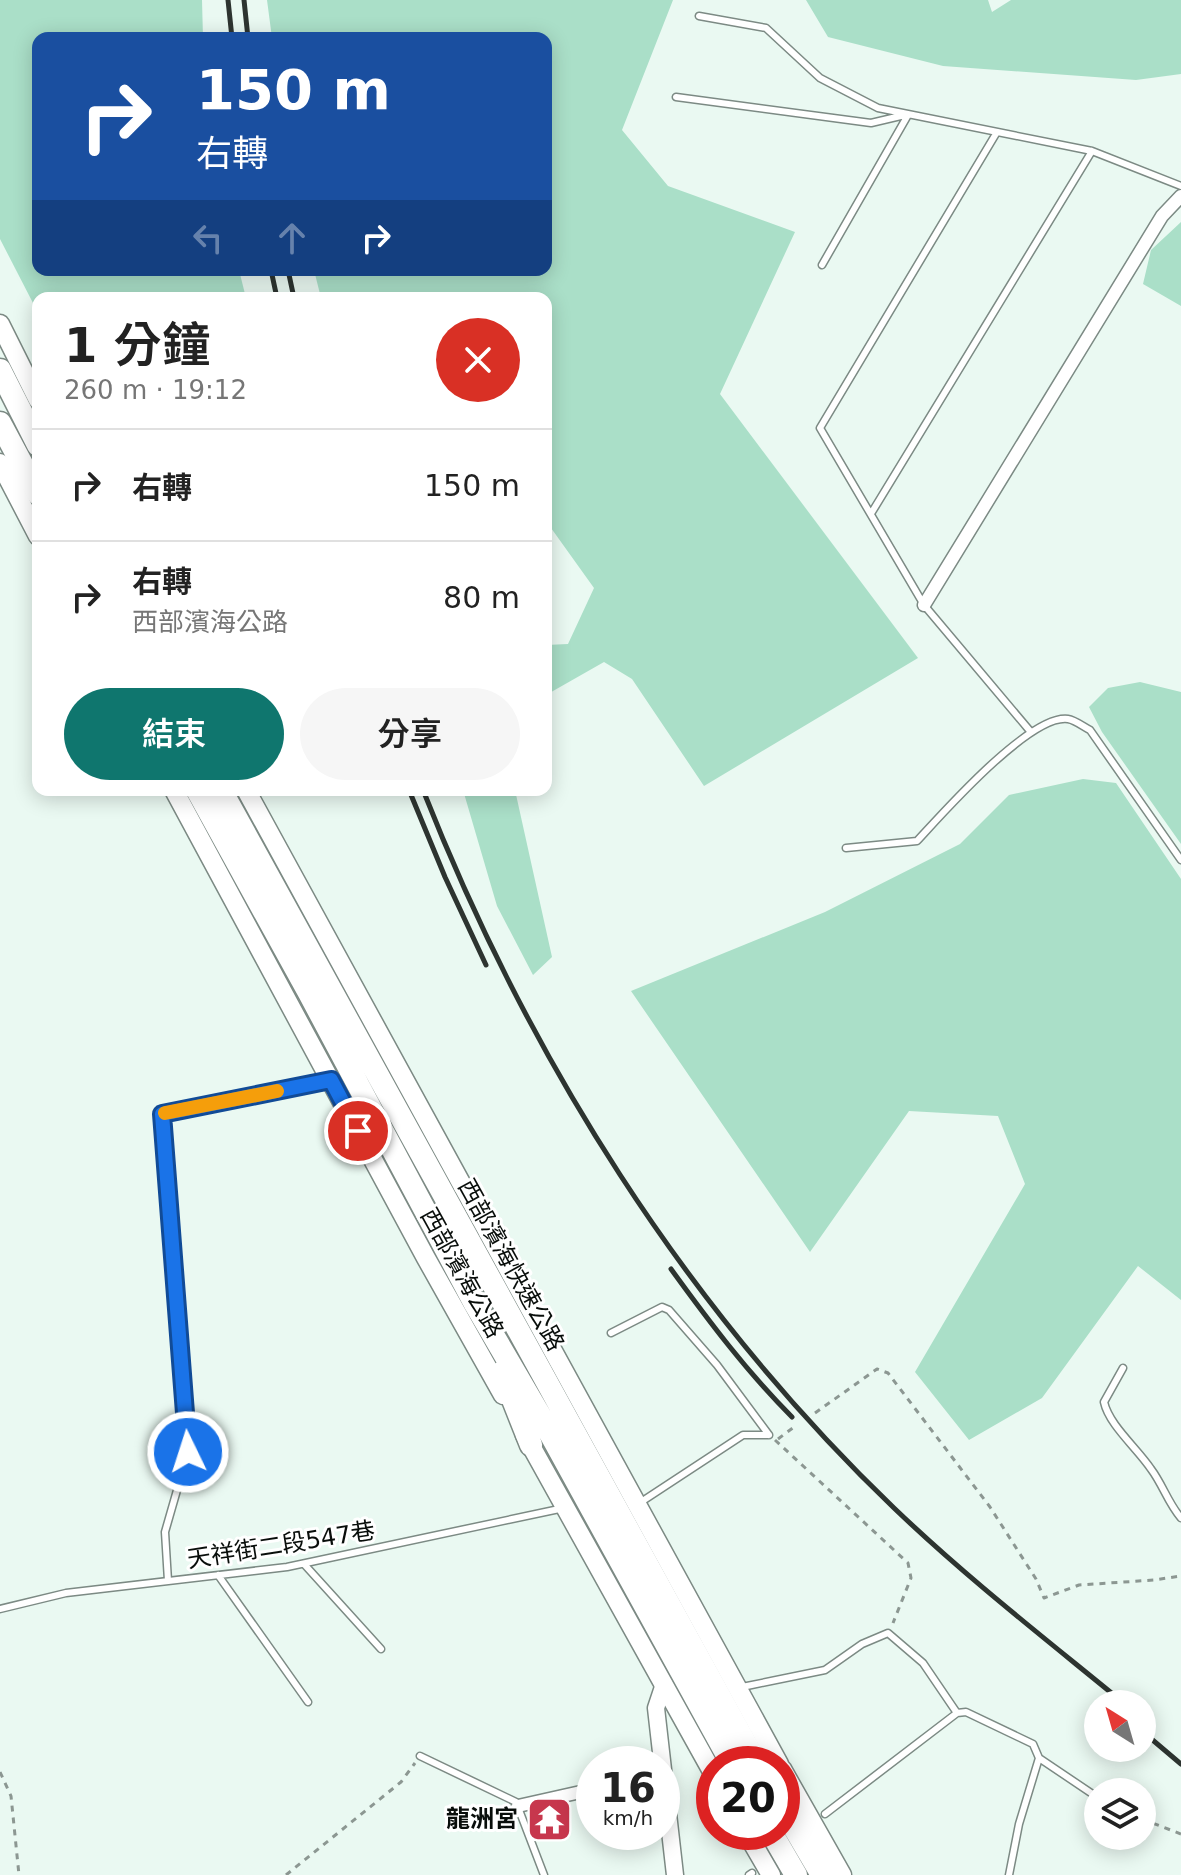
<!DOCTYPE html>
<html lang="zh-TW">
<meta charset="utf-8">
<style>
body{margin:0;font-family:"DejaVu Sans","Noto Sans TC",sans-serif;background:#f6f6f6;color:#222;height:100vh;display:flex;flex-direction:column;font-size:30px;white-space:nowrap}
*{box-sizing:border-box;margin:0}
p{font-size:26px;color:#767676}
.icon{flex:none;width:44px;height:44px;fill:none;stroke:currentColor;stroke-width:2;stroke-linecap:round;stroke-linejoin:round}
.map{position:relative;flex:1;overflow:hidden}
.sheet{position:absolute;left:32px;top:292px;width:520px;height:504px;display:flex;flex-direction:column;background:#fff;border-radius:16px;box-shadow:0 4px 20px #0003}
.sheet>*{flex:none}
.banner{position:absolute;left:32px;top:32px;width:520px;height:244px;border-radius:16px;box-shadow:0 4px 20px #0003;background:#1a4fa0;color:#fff;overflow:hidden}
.needle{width:52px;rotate:323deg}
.fabs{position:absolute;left:1084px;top:1690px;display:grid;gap:16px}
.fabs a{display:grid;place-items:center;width:72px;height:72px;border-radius:50%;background:#fff;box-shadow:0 4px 20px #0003;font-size:40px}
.speed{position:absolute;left:576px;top:1746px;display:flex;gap:16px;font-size:40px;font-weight:700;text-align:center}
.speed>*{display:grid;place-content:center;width:104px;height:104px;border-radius:50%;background:#fff;box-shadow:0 4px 20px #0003;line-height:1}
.speed small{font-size:20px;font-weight:400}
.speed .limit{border:12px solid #d22;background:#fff;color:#111}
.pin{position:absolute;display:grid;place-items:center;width:68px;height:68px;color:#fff;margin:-34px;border:4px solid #fff;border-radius:50%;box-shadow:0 2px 8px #0007}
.me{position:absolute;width:88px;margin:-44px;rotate:356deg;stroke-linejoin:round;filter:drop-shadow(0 0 6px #0008)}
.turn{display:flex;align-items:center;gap:28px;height:168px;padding:0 32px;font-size:36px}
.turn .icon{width:104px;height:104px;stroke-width:2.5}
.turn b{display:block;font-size:56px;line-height:68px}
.lanes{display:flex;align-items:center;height:76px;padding:0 32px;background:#0003;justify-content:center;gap:40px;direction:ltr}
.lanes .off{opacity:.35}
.round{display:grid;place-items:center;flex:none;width:84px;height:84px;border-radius:42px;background:#f6f6f6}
.overview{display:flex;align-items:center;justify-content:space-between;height:136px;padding:0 32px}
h1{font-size:48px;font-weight:600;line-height:60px}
.button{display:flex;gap:16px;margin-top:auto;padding:16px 32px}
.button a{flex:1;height:92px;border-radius:48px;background:#0f766e;color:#fff;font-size:32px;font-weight:600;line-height:92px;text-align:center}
.button a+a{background:#f6f6f6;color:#222}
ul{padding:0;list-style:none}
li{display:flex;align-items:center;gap:24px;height:112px;padding:0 32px;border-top:2px solid #e0e0e0}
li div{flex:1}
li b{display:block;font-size:30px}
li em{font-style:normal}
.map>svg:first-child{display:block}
.green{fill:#aadfc8}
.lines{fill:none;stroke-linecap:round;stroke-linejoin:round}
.lane-casing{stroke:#7c8a84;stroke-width:9}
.street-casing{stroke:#7c8a84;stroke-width:15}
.secondary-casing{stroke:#7c8a84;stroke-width:19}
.primary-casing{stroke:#7c8a84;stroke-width:21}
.highway-casing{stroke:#7c8a84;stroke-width:25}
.path{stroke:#8c9792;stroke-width:3;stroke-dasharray:6 6;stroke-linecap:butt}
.lane{stroke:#fff;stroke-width:6}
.street{stroke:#fff;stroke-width:12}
.secondary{stroke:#fff;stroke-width:16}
.primary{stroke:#fff;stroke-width:18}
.highway{stroke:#fff;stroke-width:22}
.rail{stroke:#2d3430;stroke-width:5}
.route-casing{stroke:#114b97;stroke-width:20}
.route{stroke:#1a73e8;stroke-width:14}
.slow{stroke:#f59e0b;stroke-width:14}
.labels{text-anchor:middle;stroke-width:6;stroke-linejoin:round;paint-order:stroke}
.street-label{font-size:24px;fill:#090e0b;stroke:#fff}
.poi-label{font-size:24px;font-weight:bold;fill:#090e0b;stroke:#fff;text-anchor:end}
</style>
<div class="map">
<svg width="1181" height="1875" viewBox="0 0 1181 1875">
<rect width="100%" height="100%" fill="#eaf9f2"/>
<!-- green -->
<path class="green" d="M0 0H202L203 38H38V270H239L246 298H38V308L33 303 0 239Z
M267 0H673L622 130 668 186 795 232 720 394 918 658 704 786 632 679 604 662 546 695V645L568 644 594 588 546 521V298H321L314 270H546V38H272Z
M806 0H988L992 12 1011 0H1181V74L1136 80 943 66 828 37Z
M1181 222V306L1143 284 1151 250Z
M1140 682 1181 692V844L1102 732 1089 707 1108 688Z
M1083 779 1116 783 1181 879V1300L1138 1266 1042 1398 969 1440 915 1372 1025 1184 998 1116 909 1111 810 1252 631 991 825 912 960 844 1009 795Z
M463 790H515L552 957 533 975 497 906Z"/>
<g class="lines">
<defs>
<path id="lane" d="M699 16 766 28 820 78 878 108 1092 151 1181 186
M676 97 871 123 905 115
M997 132 820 428 924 605 1030 731
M822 265 908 115
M872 512 1092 151
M846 848 917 841C943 813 1030 714 1068 719 1075 720 1084 727 1090 730L1181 860
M611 1333 662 1307 669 1310 717 1365 769 1435
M1123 1368 1104 1402C1109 1425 1137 1448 1151 1469 1163 1485 1168 1503 1181 1518
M641 1502 743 1435H769
M304 1564 381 1649
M218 1575 308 1702
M168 1581 165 1532 188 1452 162 1114 327 1081
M0 1609 66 1593 287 1567 564 1508
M742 1687 825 1670 862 1644 888 1633 923 1663 957 1713 966 1712 1033 1744 1039 1758 1019 1824 1009 1875
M420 1756 516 1802 544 1875
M1039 1758 1094 1795
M825 1814 957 1713
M749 1875 752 1873"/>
<path id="street" d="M924 605 1162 216 1181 196
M518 1806 594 1789"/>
<path id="secondary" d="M664 1684 656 1708 675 1875"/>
<path id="primary" d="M0 324 38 400
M0 463 38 536
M174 790 426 1258 503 1395
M246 790 779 1764
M525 1435 714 1775
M782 1769 842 1875
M746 1832 771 1875"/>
<path id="highway" d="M0 370 38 445
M0 423 38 494
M197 790 309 993 475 1304 541 1417 732 1764
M221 790 757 1764
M502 1372 531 1445
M782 1807 822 1875
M771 1832 796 1875"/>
</defs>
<!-- lane casing -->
<use href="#lane" class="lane-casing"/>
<!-- street casing -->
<use href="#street" class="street-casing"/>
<!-- secondary casing -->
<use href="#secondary" class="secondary-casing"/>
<!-- primary casing -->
<use href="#primary" class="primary-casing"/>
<!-- highway casing -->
<use href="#highway" class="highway-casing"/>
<!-- path -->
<path class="path" d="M815 1413 877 1369 888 1373 990 1507 1036 1579 1044 1598 1079 1585 1154 1580 1181 1576
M778 1439 794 1427
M775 1440 908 1563 911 1578 893 1623
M0 1772 11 1796 19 1875
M1142 1819 1181 1834
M286 1875 401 1782 415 1763"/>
<!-- lane -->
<use href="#lane" class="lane"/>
<!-- street -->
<use href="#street" class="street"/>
<!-- secondary -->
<use href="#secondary" class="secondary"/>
<!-- primary -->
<use href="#primary" class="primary"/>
<!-- highway -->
<use href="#highway" class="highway"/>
<!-- rail -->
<path class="rail" d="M228 0 232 38
M244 0 248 38
M271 270 277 298
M288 270 294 298
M409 790 445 877 486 965
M423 790C529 1059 685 1307 894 1508 967 1578 1047 1640 1125 1704
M671 1269C708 1320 747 1372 792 1417
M1142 1731 1181 1764"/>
</g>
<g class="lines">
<defs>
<path id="route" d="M188 1452 162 1114 331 1080 358 1131"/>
</defs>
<!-- route casing -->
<use href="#route" class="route-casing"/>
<!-- route -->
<use href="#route" class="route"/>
<!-- slow -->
<path class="slow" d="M165 1113 277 1091"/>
</g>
<!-- icons -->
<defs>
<symbol id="temple-square" viewBox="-11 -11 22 22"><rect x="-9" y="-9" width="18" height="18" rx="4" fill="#c7374d" stroke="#fff"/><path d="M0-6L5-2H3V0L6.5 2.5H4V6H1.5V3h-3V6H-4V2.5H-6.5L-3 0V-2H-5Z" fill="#fff"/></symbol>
</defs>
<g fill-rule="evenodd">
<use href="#temple-square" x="524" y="1794" width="51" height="51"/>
</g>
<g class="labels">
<!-- street labels -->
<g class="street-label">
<text transform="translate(511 1265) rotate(61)" y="8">西部濱海快速公路</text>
<text transform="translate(462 1273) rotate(61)" y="8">西部濱海公路</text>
<text transform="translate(281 1545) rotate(-9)" y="8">天祥街二段547巷</text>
</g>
<!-- poi labels -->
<g class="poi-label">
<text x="518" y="1827">龍洲宮</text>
</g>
</g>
</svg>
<div class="fabs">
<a><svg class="needle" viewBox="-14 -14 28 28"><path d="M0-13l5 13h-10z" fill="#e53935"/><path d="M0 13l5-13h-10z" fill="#767676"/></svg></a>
<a><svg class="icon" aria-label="layers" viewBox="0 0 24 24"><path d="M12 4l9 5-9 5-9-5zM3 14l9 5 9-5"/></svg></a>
</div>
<div class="speed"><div>16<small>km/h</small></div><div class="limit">20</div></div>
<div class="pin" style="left:358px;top:1131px;background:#d93025"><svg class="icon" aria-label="arrive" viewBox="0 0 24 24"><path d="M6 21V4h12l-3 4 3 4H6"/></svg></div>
<svg class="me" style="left:188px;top:1452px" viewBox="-20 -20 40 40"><circle r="17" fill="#1a73e8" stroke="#fff" stroke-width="3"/><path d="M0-11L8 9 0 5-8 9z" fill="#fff"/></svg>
<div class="banner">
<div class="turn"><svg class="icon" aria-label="right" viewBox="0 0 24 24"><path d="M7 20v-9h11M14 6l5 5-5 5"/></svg><div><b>150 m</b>右轉</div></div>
<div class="lanes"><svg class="icon off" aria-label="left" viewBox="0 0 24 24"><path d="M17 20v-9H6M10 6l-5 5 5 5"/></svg><svg class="icon off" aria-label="ahead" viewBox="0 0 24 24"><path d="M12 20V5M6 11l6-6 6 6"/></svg><svg class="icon" aria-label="right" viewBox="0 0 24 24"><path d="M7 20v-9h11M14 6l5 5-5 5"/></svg></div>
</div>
<section class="sheet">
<div class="overview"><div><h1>1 分鐘</h1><p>260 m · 19:12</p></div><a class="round" style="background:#d93025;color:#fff"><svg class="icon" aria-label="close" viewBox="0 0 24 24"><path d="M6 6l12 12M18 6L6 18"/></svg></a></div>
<ul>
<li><svg class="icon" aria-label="right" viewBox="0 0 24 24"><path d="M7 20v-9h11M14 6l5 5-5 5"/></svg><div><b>右轉</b></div><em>150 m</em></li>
<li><svg class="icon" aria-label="right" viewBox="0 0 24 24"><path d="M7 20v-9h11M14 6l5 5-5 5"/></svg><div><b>右轉</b><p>西部濱海公路</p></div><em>80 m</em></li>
</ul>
<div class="button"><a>結束</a><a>分享</a></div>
</section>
</div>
